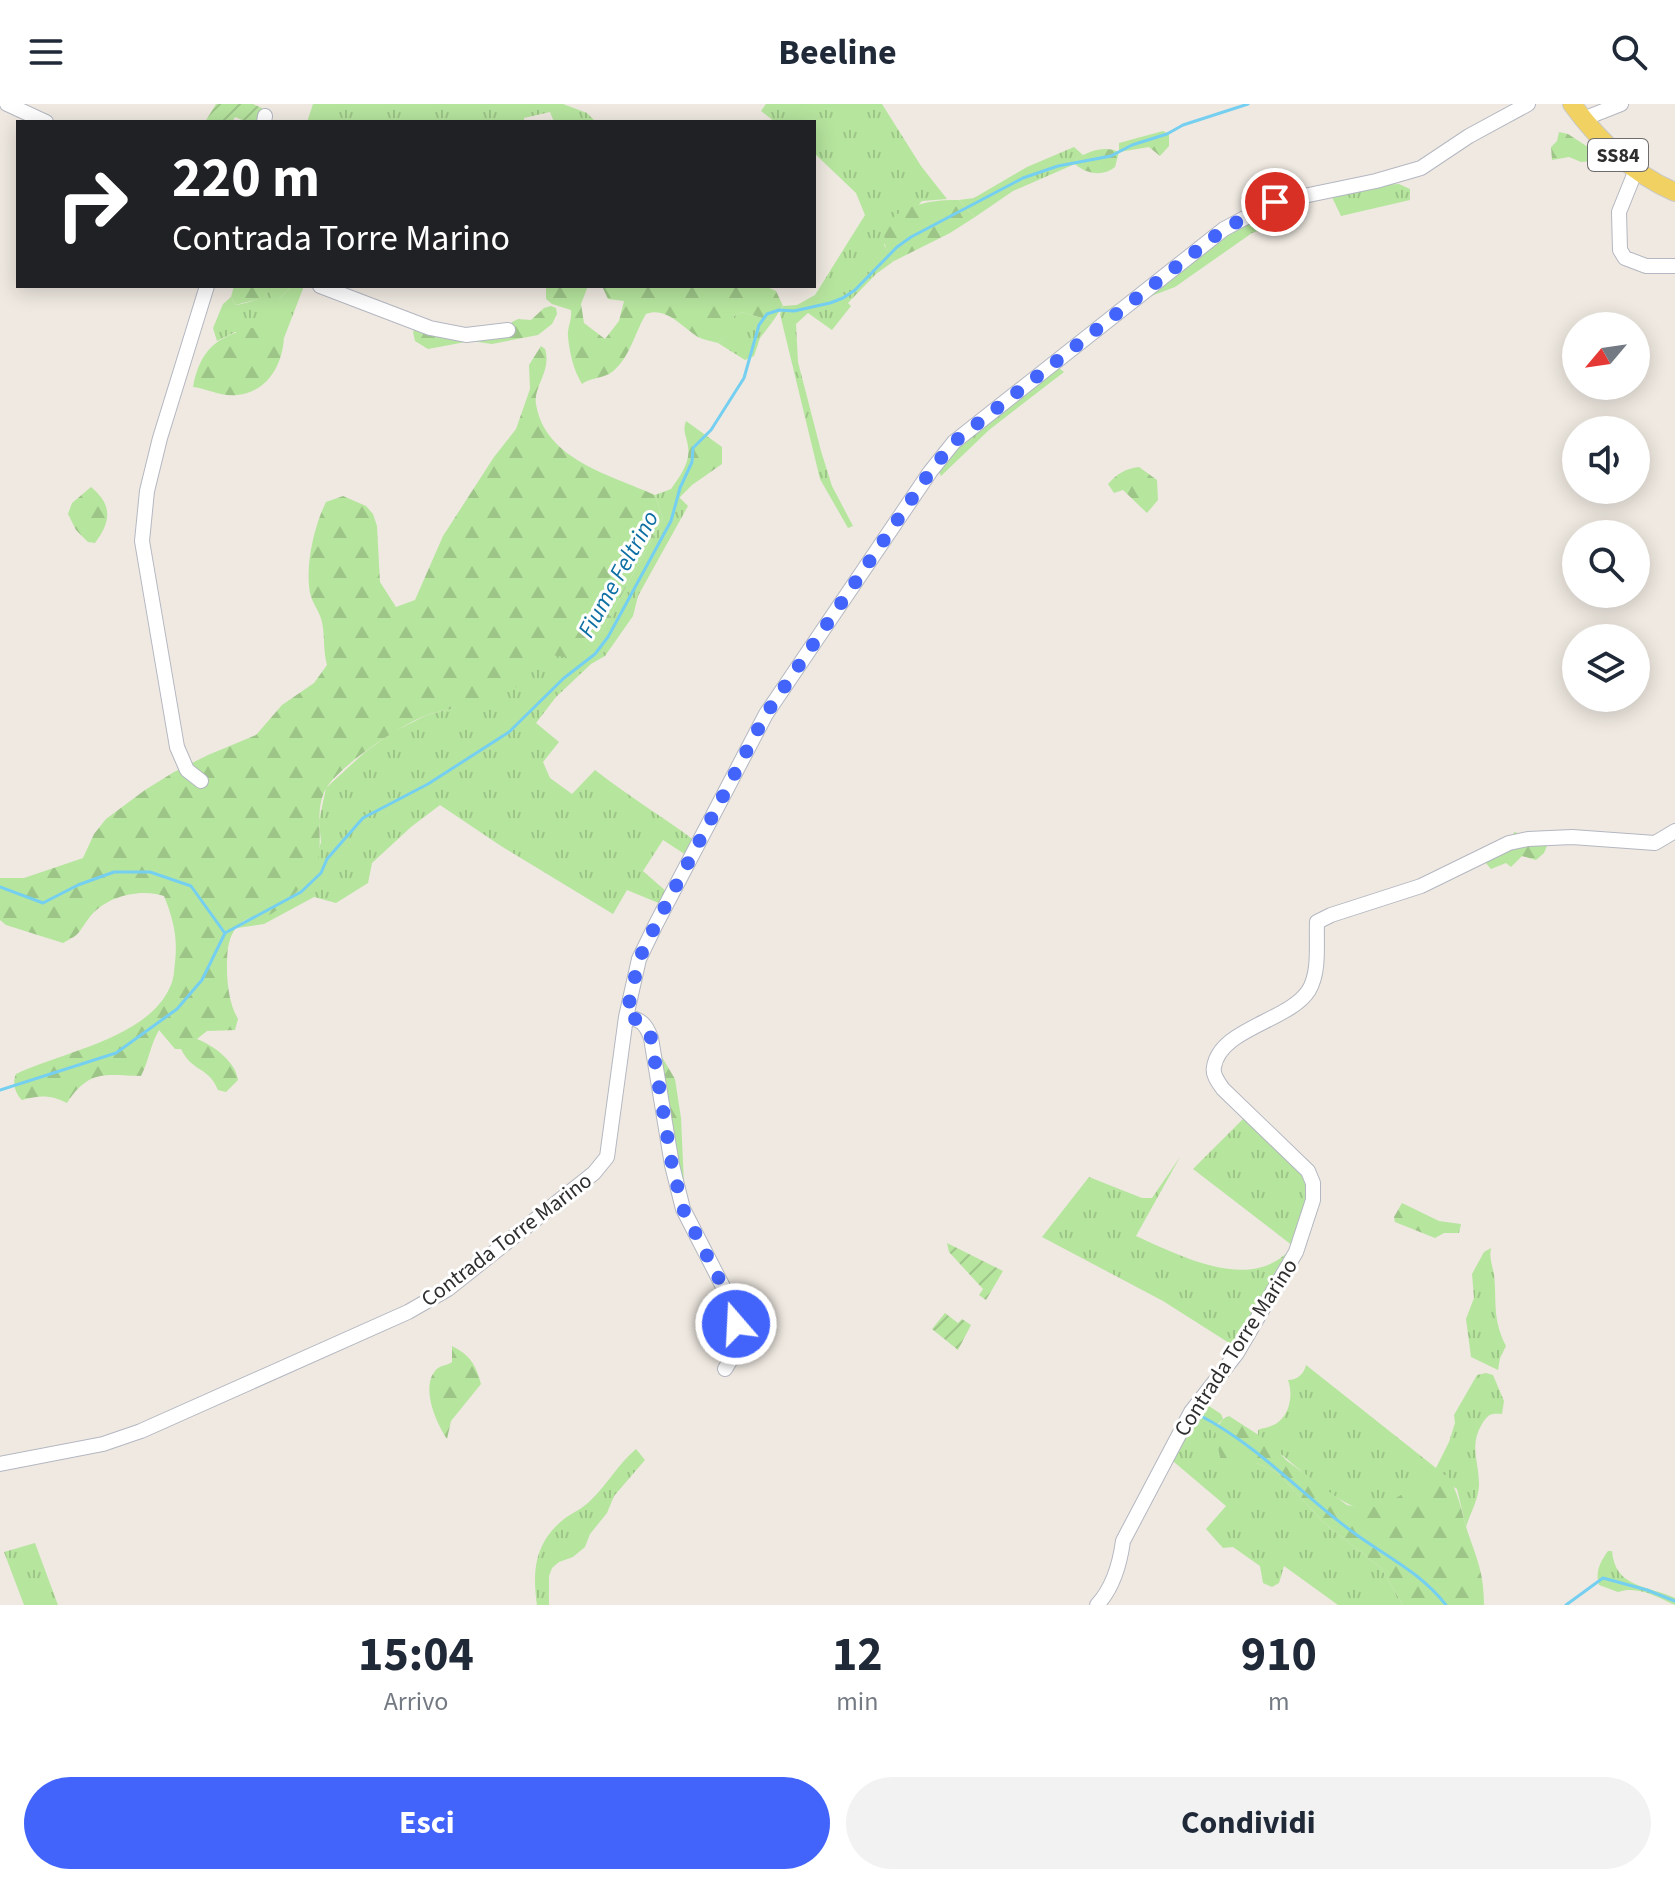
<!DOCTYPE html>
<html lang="it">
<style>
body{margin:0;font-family:"Source Sans 3",sans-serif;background:#f2f2f3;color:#1f2937;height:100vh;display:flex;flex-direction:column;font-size:30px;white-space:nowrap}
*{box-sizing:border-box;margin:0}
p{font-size:26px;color:#747a83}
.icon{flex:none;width:44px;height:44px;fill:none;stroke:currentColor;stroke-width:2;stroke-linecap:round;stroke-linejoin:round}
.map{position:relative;height:1501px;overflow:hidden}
.drawer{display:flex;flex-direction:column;background:#fff;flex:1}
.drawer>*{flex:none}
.banner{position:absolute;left:16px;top:16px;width:800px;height:168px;border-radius:0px;box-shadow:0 4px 20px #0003;background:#202124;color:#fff;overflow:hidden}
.needle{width:52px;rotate:241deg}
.fabs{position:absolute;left:1562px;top:208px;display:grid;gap:16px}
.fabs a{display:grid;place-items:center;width:88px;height:88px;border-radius:50%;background:#fff;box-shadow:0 4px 20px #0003;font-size:40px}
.pin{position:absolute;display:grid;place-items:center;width:68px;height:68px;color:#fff;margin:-34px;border:4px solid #fff;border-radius:50%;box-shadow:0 2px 8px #0007}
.me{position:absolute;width:88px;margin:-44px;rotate:341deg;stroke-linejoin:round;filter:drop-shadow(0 0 6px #0008)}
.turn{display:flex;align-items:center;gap:28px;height:168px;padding:0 24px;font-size:36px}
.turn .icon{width:104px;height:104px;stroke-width:2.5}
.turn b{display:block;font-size:56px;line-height:68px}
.eta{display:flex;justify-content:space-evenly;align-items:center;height:136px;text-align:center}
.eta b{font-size:48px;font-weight:700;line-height:56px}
.action{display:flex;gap:16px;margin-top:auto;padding:16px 24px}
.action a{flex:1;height:92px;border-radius:48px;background:#4264fb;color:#fff;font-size:32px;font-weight:700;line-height:92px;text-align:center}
.action a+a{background:#f2f2f3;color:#1f2937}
header{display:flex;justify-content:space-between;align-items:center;height:104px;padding:0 24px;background:#fff;font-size:36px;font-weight:700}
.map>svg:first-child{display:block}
.grass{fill:url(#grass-tufts)}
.forest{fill:url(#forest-firs)}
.garden{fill:url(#garden-furrows)}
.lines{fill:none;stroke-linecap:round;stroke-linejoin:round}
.stream{stroke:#75cff0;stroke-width:3}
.minor-casing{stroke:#b4b7c1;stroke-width:16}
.major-casing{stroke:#c9c9c9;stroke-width:20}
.minor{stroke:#fff;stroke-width:14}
.major{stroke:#f2d163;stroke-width:18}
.route{stroke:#4264fb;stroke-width:14;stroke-dasharray:0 25.2}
.labels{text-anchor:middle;stroke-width:6;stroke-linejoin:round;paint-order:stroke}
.shield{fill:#fff;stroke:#6d6d6d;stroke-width:2}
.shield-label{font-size:20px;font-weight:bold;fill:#2e2e2e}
.street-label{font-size:22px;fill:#2e2e2e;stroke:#fff}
.water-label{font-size:24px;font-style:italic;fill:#0d6fa3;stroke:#fff}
</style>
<header><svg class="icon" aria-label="menu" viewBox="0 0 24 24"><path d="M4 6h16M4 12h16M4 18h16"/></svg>Beeline<svg class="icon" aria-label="search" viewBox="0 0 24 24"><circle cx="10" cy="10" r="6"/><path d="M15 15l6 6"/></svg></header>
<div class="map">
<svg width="1675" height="1501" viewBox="0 0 1675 1501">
<defs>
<pattern id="grass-tufts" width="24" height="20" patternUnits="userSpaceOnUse" patternTransform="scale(2)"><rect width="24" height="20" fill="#b6e59e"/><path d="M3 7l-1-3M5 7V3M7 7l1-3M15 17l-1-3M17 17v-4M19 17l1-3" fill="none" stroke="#9dc588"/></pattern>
<pattern id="forest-firs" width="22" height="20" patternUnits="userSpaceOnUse" patternTransform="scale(2)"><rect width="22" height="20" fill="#b6e59e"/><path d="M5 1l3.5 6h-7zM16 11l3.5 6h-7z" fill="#9dc588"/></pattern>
<pattern id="garden-furrows" width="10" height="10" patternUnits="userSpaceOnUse" patternTransform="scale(2)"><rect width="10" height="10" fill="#b6e59e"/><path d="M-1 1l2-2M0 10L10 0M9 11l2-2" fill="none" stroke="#9dc588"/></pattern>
</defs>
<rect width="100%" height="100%" fill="#efe9e1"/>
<!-- grass -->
<path class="grass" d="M313 0H563L587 9 596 18H554L550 8 524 14V18H307Z
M766 0H882L921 62 947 95 922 97 884 141 894 157 876 170 848 199 851 202 832 226 808 209 796 220 798 258 821 347 832 382 853 422 848 424 820 375 780 210 783 202 797 201 815 191 865 111 856 89 814 49V18H775L761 7Z
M1074 43 1083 51 1077 54 1075 60 1013 87 975 113 959 96 974 94 1027 63Z
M1399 80 1410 85V96L1341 112 1331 91 1381 81Z
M1287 103 1291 116 1252 129 1175 183 1138 197C1188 158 1226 125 1287 103Z
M292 182H304L284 234V230L235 228 217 237 213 224 223 200 231 193 235 201C247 199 261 196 269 187L279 195Z
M742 208 773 217 760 234 754 252 745 256 718 239 732 225 734 212Z
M1055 261 1064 268 989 326 941 372 938 366 958 340Z
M671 385 688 402 638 492 633 512 605 552 591 560 556 593 536 619 559 638 543 658 550 674 572 690 595 666C628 692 662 712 695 737L686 751 663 736 643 767 667 788 661 800 627 786 613 810 501 742 440 701 411 723 372 759 368 779 336 799 314 793 264 820 237 824 247 815 272 809 312 769 321 738 319 717 326 684 365 648 393 628 427 611 488 595 543 549 601 529 663 415 655 391Z
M1247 1011 1308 1070C1327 1105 1257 1212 1237 1244L1163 1197 1042 1133 1089 1073 1142 1094H1152L1180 1053 1136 1132C1181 1152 1254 1191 1293 1142L1193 1065Z
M1491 1144C1489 1154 1492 1160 1494 1170 1497 1199 1492 1214 1506 1242L1500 1254 1498 1266 1471 1253 1466 1215 1474 1194 1472 1170 1484 1148Z
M1306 1261 1436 1364 1449 1338 1455 1319 1454 1311 1477 1271 1486 1269 1493 1271 1504 1297 1502 1310C1491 1309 1488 1310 1482 1320 1469 1342 1479 1357 1479 1381 1479 1394 1470 1410 1466 1423L1457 1385 1435 1371C1417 1384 1390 1403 1367 1405 1340 1407 1282 1348 1258 1332V1326C1262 1324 1267 1324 1271 1322 1289 1316 1294 1292 1288 1276 1297 1276 1304 1270 1306 1261Z
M1203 1298 1221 1310 1223 1315 1217 1321 1220 1354 1240 1359H1257L1278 1369 1324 1419 1381 1464 1403 1501H1338L1284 1462 1279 1479 1272 1483 1263 1479 1260 1462 1233 1443 1223 1444 1206 1425 1226 1402 1174 1358 1166 1359Z
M636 1345 645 1356 614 1392 607 1409 590 1430 585 1443 573 1453 559 1458 552 1464 549 1472V1501H537C532 1467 535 1438 564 1415 572 1409 582 1405 590 1397 607 1381 618 1360 636 1345Z
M35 1439 58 1501H24L4 1448Z
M1608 1447H1612C1615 1484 1647 1481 1675 1494V1501C1657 1493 1638 1481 1618 1488L1599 1481C1595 1468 1600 1458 1608 1447Z"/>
<!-- forest -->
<path class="forest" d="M1163 27 1169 30V42L1160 52 1149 43 1119 48 1115 63C1103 73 1086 70 1075 60L1077 54C1089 47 1106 41 1119 48V39Z
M1559 28 1568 30 1594 47 1593 57 1581 58 1569 53 1552 56 1551 43 1557 37Z
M959 96 975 113 950 129 894 157C891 152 885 145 885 140 878 102 934 95 959 96Z
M234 182H292L279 195 271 194 269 187 263 194 235 201 231 193Z
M546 182H588L581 200 584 219 605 235 619 217 624 197 608 195 602 182H765L776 187 783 202 773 217 742 208 734 212 733 225 718 239C712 237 704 236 698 233 682 223 666 202 646 210 635 228 630 254 612 268 603 275 591 273 582 280 573 265 570 250 568 233 567 224 572 216 571 206L552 200 546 195Z
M551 202 556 204 557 210 552 220 538 231 492 240 471 237 428 245 415 237 413 228 419 217 423 215 455 226 510 224 512 218 518 215 531 216 544 204Z
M251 224 274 225 284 230C284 258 269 288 237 291 222 293 208 285 193 283 200 246 216 233 251 224Z
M541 242 545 245C552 267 533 282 536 300 545 356 611 371 655 391L663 415 601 529 577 556 543 549C537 558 531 573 522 579 496 598 461 601 430 610 404 618 341 661 327 683 310 709 330 747 310 772 301 783 284 803 271 810 264 813 254 812 247 815 226 826 227 849 227 869 228 886 230 901 238 915L235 926 207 927 197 935C213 941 236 958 238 976L226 988 218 986C208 962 193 969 181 945H175L159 926C150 941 149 957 141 972 105 971 89 965 67 999 51 991 40 991 22 996 15 989 12 979 16 970 62 948 148 934 170 883 174 876 174 866 175 858 178 834 173 814 164 792 141 784 105 792 89 814 77 830 82 829 63 839L6 821 0 816V774H24L83 754 94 730 106 715 145 686 174 668 208 651 256 631 282 601 314 579 327 561C323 546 325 532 322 518 320 508 312 499 310 489 305 462 314 422 326 398L343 392 366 402 373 410 377 422 380 478 396 503 415 496 443 432 494 353 516 325 530 285 529 261Z
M686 317 722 343V360L692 381 678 395 671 385C679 374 691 358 688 343 687 332 682 328 686 317Z
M1139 363 1157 376 1158 396 1147 409 1123 386 1114 389 1108 380C1118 369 1125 365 1139 363Z
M91 383C113 401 111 418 95 439L88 438 76 426 68 410 72 399Z
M1514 728 1549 737 1544 749 1536 756 1522 752 1511 763 1506 759 1491 765 1484 757 1513 732Z
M656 943 675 975 681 1014 685 1102Z
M1402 1099 1439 1117 1461 1120 1459 1129H1444L1435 1134 1395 1118 1394 1113Z
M452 1242C470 1251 476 1261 481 1280L451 1317 447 1335C436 1319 421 1284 435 1267 439 1261 447 1262 452 1258Z
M1229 1312 1271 1339 1286 1356 1347 1401 1367 1405 1389 1398 1435 1371H1447C1459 1389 1461 1406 1467 1426 1477 1455 1484 1469 1484 1501H1403L1381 1464 1324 1419 1278 1369 1257 1359 1230 1360 1220 1354 1215 1326 1223 1315Z"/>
<!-- garden -->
<path class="garden" d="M216 0H253L264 5 259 18H247L235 13 232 18H205Z
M947 1139 1003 1167 986 1196 979 1191 983 1185 949 1148Z
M945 1209 958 1219 962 1215 971 1221 958 1246 932 1225Z"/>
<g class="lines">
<!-- stream -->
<path class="stream" d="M0 783 43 799 78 781 114 768H150L191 782 224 828
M0 986 116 949 177 905 202 876 225 829 301 788 321 769 327 755 363 714 428 680 509 628 564 574 595 550 608 533 671 417 680 384 692 358 693 344 711 326 744 274 759 221 767 210 779 206 794 207 830 199 843 194 855 186 897 143 911 133 1023 74 1058 62 1111 52 1132 41 1167 30 1183 21 1248 0
M1201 1312C1260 1343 1302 1391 1354 1429 1387 1453 1420 1468 1446 1501
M1566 1501 1603 1474 1647 1486 1675 1497"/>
<defs>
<path id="minor" d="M7 0 46 18
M1583 15 1621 0
M264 18 265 12
M1636 66 1619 108 1620 146 1625 154 1646 162H1675
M320 182 430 224 466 231 508 226
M201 677 187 666 177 643 142 437 147 387 160 334 207 182
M626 913C641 915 646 920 651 934L672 1061 683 1105 736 1208 733 1252 725 1265
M0 1360 103 1340 141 1327 408 1208 448 1185 594 1069 607 1053 626 913 639 855 656 820 766 610 930 368 954 338 1224 125 1275 98 1376 77 1421 64 1469 32 1528 0
M1097 1501C1113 1484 1120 1459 1123 1437L1191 1308 1237 1249 1296 1148 1313 1096V1079L1308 1067 1223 985C1219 979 1212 971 1214 963 1220 924 1290 917 1309 886 1320 867 1316 840 1317 818L1331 811 1421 782 1509 739 1528 735 1572 733 1655 739 1675 727"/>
<path id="major" d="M1572 0C1598 36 1634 71 1675 88"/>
</defs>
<!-- minor casing -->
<use href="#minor" class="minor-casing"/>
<!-- major casing -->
<use href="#major" class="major-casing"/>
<!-- minor -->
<use href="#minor" class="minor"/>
<!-- major -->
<use href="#major" class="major"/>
</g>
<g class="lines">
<!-- route -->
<path class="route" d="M736 1220V1208L683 1105 672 1061 651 934C646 920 641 915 626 913L639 855 656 820 766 610 930 368 954 338 1224 125 1275 98"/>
</g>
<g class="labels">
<!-- shield labels -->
<rect class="shield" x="1588" y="35" width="60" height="32" rx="6"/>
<g class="shield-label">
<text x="1618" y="58">SS84</text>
</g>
<!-- street labels -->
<g class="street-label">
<text transform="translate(506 1135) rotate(-37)" y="8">Contrada Torre Marino</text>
<text transform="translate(1235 1243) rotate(-57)" y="8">Contrada Torre Marino</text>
</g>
<!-- water labels -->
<g class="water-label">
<text transform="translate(618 470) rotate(-61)" y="8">Fiume Feltrino</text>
</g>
</g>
</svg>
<div class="fabs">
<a><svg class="needle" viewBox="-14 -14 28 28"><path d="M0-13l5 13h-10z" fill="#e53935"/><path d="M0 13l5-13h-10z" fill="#747a83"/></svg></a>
<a><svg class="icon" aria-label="sound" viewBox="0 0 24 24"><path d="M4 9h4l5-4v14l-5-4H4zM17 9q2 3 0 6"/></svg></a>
<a><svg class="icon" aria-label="search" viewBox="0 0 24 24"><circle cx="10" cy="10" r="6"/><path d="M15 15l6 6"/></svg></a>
<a><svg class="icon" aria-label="layers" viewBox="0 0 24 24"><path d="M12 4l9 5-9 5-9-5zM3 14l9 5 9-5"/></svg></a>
</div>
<div class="pin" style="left:1275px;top:98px;background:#d93025"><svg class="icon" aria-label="arrive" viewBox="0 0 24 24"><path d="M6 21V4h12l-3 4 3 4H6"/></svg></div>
<svg class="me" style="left:736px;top:1220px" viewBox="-20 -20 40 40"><circle r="17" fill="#4264fb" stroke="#fff" stroke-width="3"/><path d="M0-11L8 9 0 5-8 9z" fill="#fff"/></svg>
<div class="banner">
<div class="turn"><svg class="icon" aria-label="right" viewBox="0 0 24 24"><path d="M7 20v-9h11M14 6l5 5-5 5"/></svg><div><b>220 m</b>Contrada Torre Marino</div></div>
</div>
</div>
<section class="drawer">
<div class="eta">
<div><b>15:04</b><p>Arrivo</p></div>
<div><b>12</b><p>min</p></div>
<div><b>910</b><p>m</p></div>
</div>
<div class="action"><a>Esci</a><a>Condividi</a></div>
</section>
